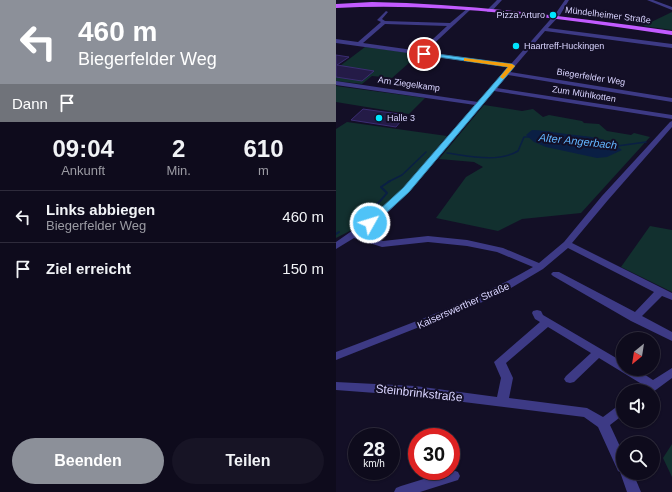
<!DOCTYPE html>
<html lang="de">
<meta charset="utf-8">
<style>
body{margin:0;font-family:Helvetica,sans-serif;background:#171425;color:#f1f3f6;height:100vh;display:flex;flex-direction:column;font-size:15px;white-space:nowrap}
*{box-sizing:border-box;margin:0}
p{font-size:13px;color:#9b9ba3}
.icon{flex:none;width:22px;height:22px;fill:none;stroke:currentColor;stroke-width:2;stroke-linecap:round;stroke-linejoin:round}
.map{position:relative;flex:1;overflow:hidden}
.side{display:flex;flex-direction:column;background:#0e0b1c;width:336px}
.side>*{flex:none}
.banner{background:#8c9099;color:#fff;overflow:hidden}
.needle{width:26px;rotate:210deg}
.tools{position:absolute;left:280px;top:332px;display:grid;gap:8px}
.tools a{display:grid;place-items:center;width:44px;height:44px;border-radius:50%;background:#0e0b1c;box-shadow:0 1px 3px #0004,0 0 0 1px #2e2b3b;font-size:20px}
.speed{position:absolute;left:12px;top:428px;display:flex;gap:8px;font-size:20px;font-weight:700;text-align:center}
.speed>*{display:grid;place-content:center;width:52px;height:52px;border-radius:50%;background:#0e0b1c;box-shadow:0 1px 3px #0004,0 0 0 1px #2e2b3b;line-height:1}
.speed small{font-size:10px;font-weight:400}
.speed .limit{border:6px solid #d22;background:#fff;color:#111}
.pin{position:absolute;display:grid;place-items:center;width:34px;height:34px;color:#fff;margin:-17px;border:2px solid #fff;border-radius:50%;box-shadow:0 1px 4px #0007}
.me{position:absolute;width:44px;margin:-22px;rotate:51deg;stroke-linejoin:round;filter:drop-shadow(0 0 3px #0008)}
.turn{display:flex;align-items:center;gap:14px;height:84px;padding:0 12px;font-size:18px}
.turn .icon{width:52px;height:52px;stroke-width:2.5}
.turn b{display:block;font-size:28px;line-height:34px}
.then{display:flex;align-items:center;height:38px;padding:0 12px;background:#0003;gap:8px;font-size:15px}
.eta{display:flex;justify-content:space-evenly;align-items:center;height:68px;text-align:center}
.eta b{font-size:24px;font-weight:600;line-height:28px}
.button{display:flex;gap:8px;margin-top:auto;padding:8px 12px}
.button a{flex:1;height:46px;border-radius:24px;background:#8c9099;color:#fff;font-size:16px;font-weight:600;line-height:46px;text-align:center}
.button a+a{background:#171425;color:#f1f3f6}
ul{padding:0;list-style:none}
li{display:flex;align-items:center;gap:12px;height:52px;padding:0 12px;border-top:1px solid #2e2b3b}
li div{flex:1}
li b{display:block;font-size:15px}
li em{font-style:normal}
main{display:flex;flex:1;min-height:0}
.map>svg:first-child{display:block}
.green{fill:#12302f}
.water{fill:#0a1f44}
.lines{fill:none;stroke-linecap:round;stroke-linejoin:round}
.stream-far1{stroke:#0a1f44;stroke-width:1.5}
.stream{stroke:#0a1f44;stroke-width:2}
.building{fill:#241b47;stroke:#3b2d73}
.minor{fill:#3d3a85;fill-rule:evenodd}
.major{fill:#c25bff;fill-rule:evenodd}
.route{fill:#4fc3f7;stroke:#337fa1}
.slow{fill:#f59e0b}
.poi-dot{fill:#00e5ff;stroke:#130f26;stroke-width:1.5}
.labels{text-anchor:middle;stroke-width:4;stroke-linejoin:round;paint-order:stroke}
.far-poi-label{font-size:9px;fill:#d9d4ff;stroke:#130f26;text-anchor:start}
.far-street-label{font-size:9px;fill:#d9d4ff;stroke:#130f26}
.street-label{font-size:10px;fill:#d9d4ff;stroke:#130f26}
.water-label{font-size:11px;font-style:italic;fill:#62b6ff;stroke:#130f26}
.near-street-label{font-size:12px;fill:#d9d4ff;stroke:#130f26}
</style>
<main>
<section class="side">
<div class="banner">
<div class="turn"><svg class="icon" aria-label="left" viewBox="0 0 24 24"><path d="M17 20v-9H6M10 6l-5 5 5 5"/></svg><div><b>460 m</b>Biegerfelder Weg</div></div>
<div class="then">Dann<svg class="icon" aria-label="arrive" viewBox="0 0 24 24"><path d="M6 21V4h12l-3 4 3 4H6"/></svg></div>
</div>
<div class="eta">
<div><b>09:04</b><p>Ankunft</p></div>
<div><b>2</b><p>Min.</p></div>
<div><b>610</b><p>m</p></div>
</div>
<ul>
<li><svg class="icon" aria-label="left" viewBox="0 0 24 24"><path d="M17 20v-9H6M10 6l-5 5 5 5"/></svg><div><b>Links abbiegen</b><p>Biegerfelder Weg</p></div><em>460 m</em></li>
<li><svg class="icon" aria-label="arrive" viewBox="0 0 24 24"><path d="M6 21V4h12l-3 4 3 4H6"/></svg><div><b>Ziel erreicht</b></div><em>150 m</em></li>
</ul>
<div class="button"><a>Beenden</a><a>Teilen</a></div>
</section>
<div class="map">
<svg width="336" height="492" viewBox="0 0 336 492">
<rect width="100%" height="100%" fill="#130f26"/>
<!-- green -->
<path class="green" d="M336 12V30L307 26 309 25Z
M29 47 83 54 56 78 36 76 26 84 0 81V69Z
M0 86 89 98 73 114 0 102Z
M148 105 186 111 197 109 207 117 213 115 246 121 248 123 263 124 271 131 295 135 298 133 314 137 245 213 186 219 162 231 100 218 130 177 147 167 138 162 103 159Z
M11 122 111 136C88 164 59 201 30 221 20 228 10 233 0 238V129Z
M314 226 336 230V292L285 267Z
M336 444V477L327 458Z"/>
<!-- water -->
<path class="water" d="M196 130C211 130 225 134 239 135 257 137 272 138 286 150L271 157 261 158 210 147 198 142 190 135Z"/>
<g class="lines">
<!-- stream-far1 -->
<path class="stream-far1" d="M281 146 310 142
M111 153C133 156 162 163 182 151L188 137H193
M52 182 66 175 90 152"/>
<!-- stream -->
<path class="stream" d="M18 222C30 214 42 205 51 193L45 187 54 181
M0 234 3 232"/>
</g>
<!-- building -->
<path class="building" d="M0 55 13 57 1 65 38 71 26 81 0 77Z
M27 109 70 115 60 127 15 120Z"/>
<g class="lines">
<!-- minor -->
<path class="minor" d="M161 0H166L155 12H151V10Z
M229 0H233L224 15 212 28 336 44V48L209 31 174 72 336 98V102L172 75 161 88 336 115V119L158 91 73 192 46 218 23 234 47 241 92 236 131 240 167 248 203 263 228 242 266 196 334 122 336 121V127L272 200 236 243 336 293V300L326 296 306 316 336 332V341L295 321 217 276 215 274 217 272H223L299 312 318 292 232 248 207 269 175 288 149 301 0 360V352C66 326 135 303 197 267L161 252 131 246 92 242 46 247 18 238 0 249V242L40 214 67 188 139 105 0 85V81L142 102 172 67 0 43V39L22 42 45 22 41 20 50 11 52 12 46 19 49 21 114 23 132 8 134 9V10L89 52 175 64 220 13ZM49 24 111 26 84 51 27 43Z
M311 0H317L336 7V10Z
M201 310 205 311 207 315 287 362V369H300L317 380 336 368V378L317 392 304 391 309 386 263 358 238 382 234 383 230 382 228 379 230 376 255 353 212 327 170 363 177 378 173 398 251 408 267 417 283 405 287 403V415L274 425 287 453V473H297L305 492H291L284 472 282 471 262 427 248 417 79 396 0 390V382L79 386 161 397 165 378 158 362 204 322 199 319 196 313 197 311Z
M117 470 122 472 124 476 122 480 84 492H58L60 488 65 486Z"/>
<!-- major -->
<path class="major" d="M36 2C137 4 236 17 336 31V35C225 19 113 2 0 8V4Z"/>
</g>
<!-- route -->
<path class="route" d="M86 52 176 64 179 66 73 192 37 225H31L29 223 31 221 67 188 172 67 88 55H86Z"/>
<!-- slow -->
<path class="slow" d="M128 58 176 64 179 66 167 79 164 77 172 67 130 61H128Z"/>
<!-- markers -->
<g class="poi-dot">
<circle cx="217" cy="15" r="4"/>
<circle cx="180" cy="46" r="4"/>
<circle cx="43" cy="118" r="4"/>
</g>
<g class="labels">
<!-- far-poi labels -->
<g class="far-poi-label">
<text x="209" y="18" text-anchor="end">Pizza Arturo</text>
<text x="188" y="49">Haartreff-Huckingen</text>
<text x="51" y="121">Halle 3</text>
</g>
<!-- far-street labels -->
<g class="far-street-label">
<text transform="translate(272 15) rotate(7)" y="3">Mündelheimer Straße</text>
<text transform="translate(255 77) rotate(9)" y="3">Biegerfelder Weg</text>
<text transform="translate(73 84) rotate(8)" y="3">Am Ziegelkamp</text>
<text transform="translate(248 94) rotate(9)" y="3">Zum Mühlkotten</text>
</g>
<!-- street labels -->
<g class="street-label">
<text transform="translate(127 305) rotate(-24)" y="4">Kaiserswerther Straße</text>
</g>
<!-- water labels -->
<g class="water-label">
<text transform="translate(242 141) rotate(6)" y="4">Alter Angerbach</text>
</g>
<!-- near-street labels -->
<g class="near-street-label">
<text transform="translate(83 393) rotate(6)" y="4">Steinbrinkstraße</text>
</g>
</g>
</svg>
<div class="tools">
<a><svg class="needle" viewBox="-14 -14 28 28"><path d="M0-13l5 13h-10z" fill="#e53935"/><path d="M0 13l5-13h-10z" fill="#9b9ba3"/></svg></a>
<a><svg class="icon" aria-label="sound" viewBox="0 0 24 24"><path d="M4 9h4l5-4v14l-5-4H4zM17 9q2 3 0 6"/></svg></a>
<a><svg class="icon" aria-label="search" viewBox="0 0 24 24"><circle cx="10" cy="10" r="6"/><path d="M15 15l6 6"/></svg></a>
</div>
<div class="speed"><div>28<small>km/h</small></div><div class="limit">30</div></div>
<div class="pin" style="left:88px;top:54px;background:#d93025"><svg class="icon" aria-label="arrive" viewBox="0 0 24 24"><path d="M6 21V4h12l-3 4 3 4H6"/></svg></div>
<svg class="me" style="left:34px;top:223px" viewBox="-20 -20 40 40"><circle r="17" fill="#4fc3f7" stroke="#fff" stroke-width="3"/><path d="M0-11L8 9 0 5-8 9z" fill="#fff"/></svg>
</div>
</main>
